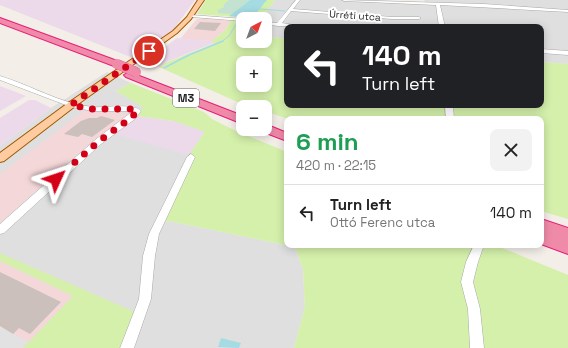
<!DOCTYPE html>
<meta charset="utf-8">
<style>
body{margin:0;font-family:"Space Grotesk",sans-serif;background:#f2f2f2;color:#222;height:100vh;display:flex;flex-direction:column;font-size:15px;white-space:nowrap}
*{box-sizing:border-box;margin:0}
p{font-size:13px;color:#767676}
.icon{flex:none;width:22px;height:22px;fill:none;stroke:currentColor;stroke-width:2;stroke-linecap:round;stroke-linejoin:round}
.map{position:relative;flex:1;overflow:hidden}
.panel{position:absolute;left:284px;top:116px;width:260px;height:132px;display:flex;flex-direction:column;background:#fff;border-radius:8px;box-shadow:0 2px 10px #0003}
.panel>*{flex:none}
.top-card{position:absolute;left:284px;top:24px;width:260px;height:84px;border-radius:8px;box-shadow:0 2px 10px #0003;background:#202124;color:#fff;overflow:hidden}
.needle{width:26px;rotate:41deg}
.tools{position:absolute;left:236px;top:12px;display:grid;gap:8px}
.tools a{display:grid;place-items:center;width:36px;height:36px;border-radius:8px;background:#fff;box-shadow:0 2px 10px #0003;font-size:20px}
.pin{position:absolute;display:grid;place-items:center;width:34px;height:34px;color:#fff;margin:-17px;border:2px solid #fff;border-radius:50%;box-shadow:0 1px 4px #0007}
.me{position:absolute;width:44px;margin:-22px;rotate:48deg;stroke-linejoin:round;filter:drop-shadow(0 0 3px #0008)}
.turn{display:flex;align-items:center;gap:14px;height:84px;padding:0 12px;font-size:18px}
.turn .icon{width:52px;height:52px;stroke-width:2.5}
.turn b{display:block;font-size:28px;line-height:34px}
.round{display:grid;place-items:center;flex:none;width:42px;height:42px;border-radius:8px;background:#f2f2f2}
.overview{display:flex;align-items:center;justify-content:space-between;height:68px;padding:0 12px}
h1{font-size:24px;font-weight:800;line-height:30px;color:#1e9e55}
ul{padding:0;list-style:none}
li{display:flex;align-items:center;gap:12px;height:56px;padding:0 12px;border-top:1px solid #e0e0e0}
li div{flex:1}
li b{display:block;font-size:15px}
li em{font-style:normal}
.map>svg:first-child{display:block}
.residential{fill:#e0dfdf}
.commercial{fill:#f4d7d9}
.industrial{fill:#ecdaeb}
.grass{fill:#d4f0ab;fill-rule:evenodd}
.wetland{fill:#c4e2d1}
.parking{fill:#e2e2e2}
.water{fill:#a5dce3}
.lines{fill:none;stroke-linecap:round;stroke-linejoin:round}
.stream-far1{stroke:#a5dce3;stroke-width:1}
.stream{stroke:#a5dce3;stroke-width:1.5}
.building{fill:#cbc0bb}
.minor-casing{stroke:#a9a9a9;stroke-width:1}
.major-casing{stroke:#a05900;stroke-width:2}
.highway-casing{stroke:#eb1b79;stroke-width:2}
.minor{fill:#fff;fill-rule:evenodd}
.major{fill:#ffcca1;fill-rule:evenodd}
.highway{fill:#ef8ba9;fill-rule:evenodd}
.highway-bridge-casing{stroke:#eb1b79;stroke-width:10;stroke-linecap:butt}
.highway-bridge{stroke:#ef8ba9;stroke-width:10}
.route{stroke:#d40017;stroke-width:7;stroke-dasharray:0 12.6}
.labels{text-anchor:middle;stroke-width:4;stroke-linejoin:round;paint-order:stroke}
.far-street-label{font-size:10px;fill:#222;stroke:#fff}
.shield{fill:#fff;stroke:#646464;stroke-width:1}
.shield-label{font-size:11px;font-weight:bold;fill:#222}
</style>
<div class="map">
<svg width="568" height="348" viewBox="0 0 568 348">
<rect width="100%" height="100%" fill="#f3eee8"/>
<!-- residential -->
<path class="residential" d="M275 0H376L425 2 424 0H568V64L541 62V27H287V39L265 36V19H261Z
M107 72 131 83 116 91 144 107 138 116 195 146 190 155 195 156 166 211 164 223 169 221 295 247 303 269 305 307 294 348H0V146L51 108Z"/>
<!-- commercial -->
<path class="commercial" d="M206 18 231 21 225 30 212 41 180 39 197 19Z
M84 111 129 114 91 142 0 223V174Z
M0 261 73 296 23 348H0Z"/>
<!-- industrial -->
<path class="industrial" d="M0 0H195L173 30 133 58 0 5Z
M177 38 212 41 216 42 164 63 165 64 159 67 151 64 155 61 150 59Z
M0 86 26 96 0 111Z
M29 100H35L51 108 0 146V118Z
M138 116 173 121 203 130 204 133 189 155 114 134Z"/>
<!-- grass -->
<path class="grass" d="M206 0H275L261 19 197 14Z
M230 19 243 21V41H265V36L287 39V105H541V62L568 64V219L541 211V119H288L265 111V107H253L242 104 159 67 165 65 163 64 215 43 212 41 225 30 231 21 226 20ZM243 63H265V85H243Z
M131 83 204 112 212 119 234 130 287 152V245H495L568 275V348H294L305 307 303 269 295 247 169 221 164 223 166 211 195 157 189 155 204 133 203 131 173 121 138 116 143 107 116 91Z
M0 253 137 313 122 348H23L73 296 0 261Z"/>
<!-- wetland -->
<path class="wetland" d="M229 0H250L231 14 218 13V10L224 7V4Z"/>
<!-- parking -->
<path class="parking" d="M0 326 28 342 23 348H0Z"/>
<!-- water -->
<path class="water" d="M250 0H267C261 6 258 13 251 18L229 16Z
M221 338 241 343 239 348 218 347Z"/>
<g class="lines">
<!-- stream-far1 -->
<path class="stream-far1" d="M260 9 285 11
M248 19H251
M269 22 275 23
M221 42 229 36 238 21"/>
<!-- stream -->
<path class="stream" d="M164 68 189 55 223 41"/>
</g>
<!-- building -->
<path class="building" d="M200 22 221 23 215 31 194 29Z
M101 116 115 120 92 137 82 134 78 137 64 134 81 121 89 118H97Z
M0 272 61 302 30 334 19 328 13 334 0 326Z"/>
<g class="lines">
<defs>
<path id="minor" d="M296 0H300L293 9 392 17H419L421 18 419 19H392L291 11 282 23 307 27 278 26 265 24V22L277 23Z
M342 0 484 4 568 10V12L440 5 445 27H439L436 5 344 1Z
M189 15H191L245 19H243V21L191 17H189Z
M541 49 568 51V55L541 53Z
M0 76C31 85 60 104 93 107 105 108 133 103 141 111L135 119 101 144 4 233 0 234V224L95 140 133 111H93L71 107 0 80Z
M445 105H453L454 119H446Z
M191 154 195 157 159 234 155 256 151 299 134 348H120L139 299 143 256 149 234 187 157Z
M474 245H484L478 262 473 282 480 309 484 348H470L468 309 461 282 466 262Z"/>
<path id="major" d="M198 0H204L191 19 177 33 74 107 4 161 0 162V153L68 103 173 31 187 17Z"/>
<path id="highway" d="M0 18 120 62 122 64 120 66H114L0 23Z
M129 72 243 116V124L126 77 124 75Z
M265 124 287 133V141L261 131 260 129H265Z
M541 219 568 228V254L541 244Z"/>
</defs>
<!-- minor casing -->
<use href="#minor" class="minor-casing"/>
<!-- major casing -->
<use href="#major" class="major-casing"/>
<!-- highway casing -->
<use href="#highway" class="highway-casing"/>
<!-- minor -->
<use href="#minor" class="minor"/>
<!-- major -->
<use href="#major" class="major"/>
<!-- highway -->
<use href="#highway" class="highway"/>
<defs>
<path id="highway-bridge" d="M117 64 136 72"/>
</defs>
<!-- highway-bridge casing -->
<use href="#highway-bridge" class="highway-bridge-casing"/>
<!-- highway-bridge -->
<use href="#highway-bridge" class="highway-bridge"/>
</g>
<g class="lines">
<!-- route -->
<path class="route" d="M56 179 98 142 132 117 137 111 134 109H93L71 105 149 51"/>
</g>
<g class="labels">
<!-- far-street labels -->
<g class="far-street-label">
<text transform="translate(355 15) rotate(4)" y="4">Úrréti utca</text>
</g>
<!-- shield labels -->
<rect class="shield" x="173" y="89" width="26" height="18" rx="3"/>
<g class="shield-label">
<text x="186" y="102">M3</text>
</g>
</g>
</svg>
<div class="tools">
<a><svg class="needle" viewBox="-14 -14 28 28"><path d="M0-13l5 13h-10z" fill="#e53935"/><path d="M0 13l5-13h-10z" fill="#767676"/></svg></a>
<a>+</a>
<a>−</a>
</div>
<div class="pin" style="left:149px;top:51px;background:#d93025"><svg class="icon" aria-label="arrive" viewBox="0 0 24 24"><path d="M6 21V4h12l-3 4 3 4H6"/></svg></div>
<svg class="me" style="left:56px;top:179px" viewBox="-20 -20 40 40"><path d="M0-17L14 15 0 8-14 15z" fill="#d40017" stroke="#fff" stroke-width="4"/></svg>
<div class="top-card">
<div class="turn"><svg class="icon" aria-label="left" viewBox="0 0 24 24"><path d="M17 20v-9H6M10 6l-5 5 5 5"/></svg><div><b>140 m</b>Turn left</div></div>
</div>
<section class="panel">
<div class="overview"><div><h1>6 min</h1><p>420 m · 22:15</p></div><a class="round"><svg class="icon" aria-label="close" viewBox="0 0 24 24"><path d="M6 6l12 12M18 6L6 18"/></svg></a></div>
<ul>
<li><svg class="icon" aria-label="left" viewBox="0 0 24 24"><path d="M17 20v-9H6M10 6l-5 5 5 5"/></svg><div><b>Turn left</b><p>Ottó Ferenc utca</p></div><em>140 m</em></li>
</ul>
</section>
</div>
